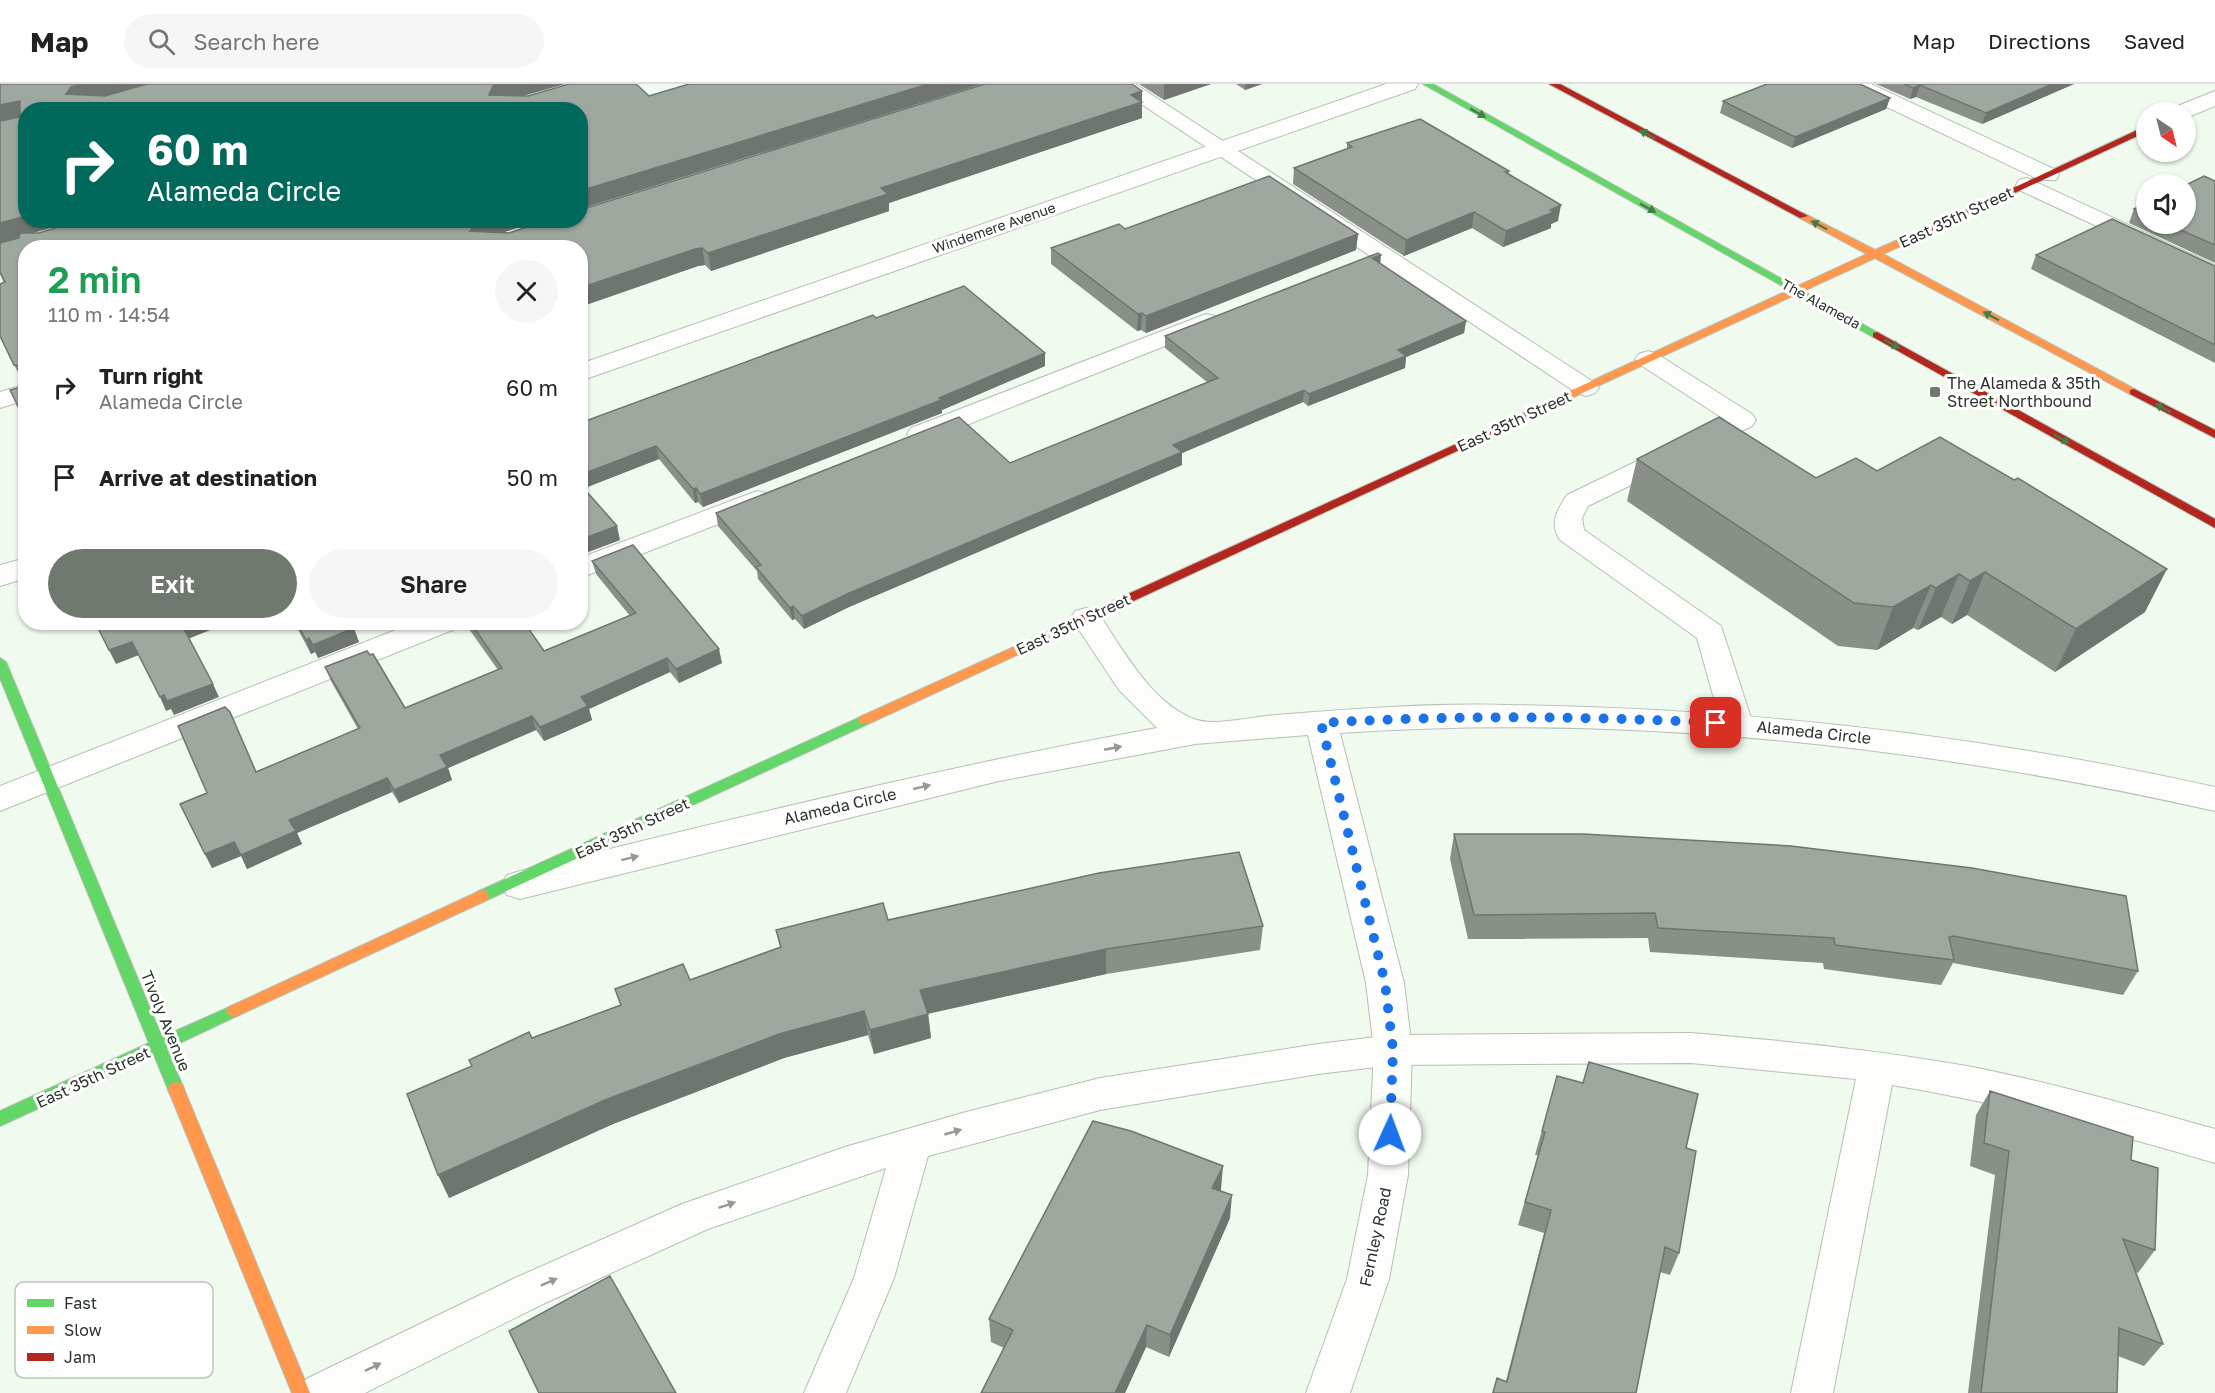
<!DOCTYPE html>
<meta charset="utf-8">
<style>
body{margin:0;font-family:"Golos Text",sans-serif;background:#f6f6f6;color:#222;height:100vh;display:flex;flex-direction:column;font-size:22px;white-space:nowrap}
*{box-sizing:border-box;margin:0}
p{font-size:20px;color:#767676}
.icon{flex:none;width:33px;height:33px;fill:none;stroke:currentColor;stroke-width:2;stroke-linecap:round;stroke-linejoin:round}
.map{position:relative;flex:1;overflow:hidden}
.details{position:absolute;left:18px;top:156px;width:570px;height:390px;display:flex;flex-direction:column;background:#fff;border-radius:24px;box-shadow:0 2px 4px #0004}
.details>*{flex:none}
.hud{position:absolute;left:18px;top:18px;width:570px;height:126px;border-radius:24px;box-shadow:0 2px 4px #0004;background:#00695c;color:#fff;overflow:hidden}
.needle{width:39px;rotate:145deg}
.fabs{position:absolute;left:2136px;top:18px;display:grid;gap:12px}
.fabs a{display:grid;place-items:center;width:60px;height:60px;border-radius:50%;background:#fff;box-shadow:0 2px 4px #0004;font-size:30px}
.pin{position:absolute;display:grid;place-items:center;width:51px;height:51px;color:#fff;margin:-26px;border-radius:12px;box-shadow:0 3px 9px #0006}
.me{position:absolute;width:66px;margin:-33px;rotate:2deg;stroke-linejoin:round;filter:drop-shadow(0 0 4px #0008)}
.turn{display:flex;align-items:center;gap:21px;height:126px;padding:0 30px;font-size:27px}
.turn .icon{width:78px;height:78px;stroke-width:2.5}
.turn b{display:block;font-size:42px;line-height:51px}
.round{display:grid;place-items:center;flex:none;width:63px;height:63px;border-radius:32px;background:#f6f6f6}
.overview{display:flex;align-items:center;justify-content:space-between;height:102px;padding:0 30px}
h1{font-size:36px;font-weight:600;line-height:45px;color:#1e9e55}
.cta{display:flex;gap:12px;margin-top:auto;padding:12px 30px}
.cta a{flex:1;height:69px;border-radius:36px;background:#70796f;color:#fff;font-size:24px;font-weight:600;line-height:69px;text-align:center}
.cta a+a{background:#f6f6f6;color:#222}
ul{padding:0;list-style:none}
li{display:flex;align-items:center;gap:18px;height:90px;padding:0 30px}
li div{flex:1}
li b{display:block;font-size:22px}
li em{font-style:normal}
header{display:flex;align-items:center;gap:36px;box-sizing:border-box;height:84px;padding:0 30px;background:#fff;border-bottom:2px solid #e0e0e0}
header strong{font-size:28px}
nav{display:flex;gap:33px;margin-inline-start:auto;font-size:21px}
.search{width:420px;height:54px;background:#f6f6f6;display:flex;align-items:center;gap:15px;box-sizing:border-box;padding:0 21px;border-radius:33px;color:#767676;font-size:22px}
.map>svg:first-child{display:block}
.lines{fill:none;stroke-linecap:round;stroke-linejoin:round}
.lane-casing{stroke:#b6bfb4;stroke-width:2}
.street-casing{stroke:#b6bfb4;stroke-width:2}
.fast-casing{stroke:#b6bfb4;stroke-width:2}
.slow-casing{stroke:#b6bfb4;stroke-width:2}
.jam-casing{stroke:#b6bfb4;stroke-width:2}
.lane{fill:#fdfefc;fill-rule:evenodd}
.street{fill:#fdfefc;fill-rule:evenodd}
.fast{fill:#63d668;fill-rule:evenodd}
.slow{fill:#ff974d;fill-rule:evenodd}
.jam{fill:#b3261e;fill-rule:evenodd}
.wall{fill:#899088}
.shaded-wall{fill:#6f766f}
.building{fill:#9fa89e;stroke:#6f766f;stroke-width:1.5}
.oneway{fill:#447d46}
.oneway2{fill:#949993}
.route{stroke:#1a73e8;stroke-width:10;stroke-dasharray:0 18}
.poi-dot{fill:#70796f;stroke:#fff;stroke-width:2}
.labels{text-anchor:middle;stroke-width:6;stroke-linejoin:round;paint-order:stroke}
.far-street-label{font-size:14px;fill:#2b342a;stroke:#fff}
.street-label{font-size:16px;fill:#2b342a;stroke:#fff}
.poi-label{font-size:16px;fill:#2b342a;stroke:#fff;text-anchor:start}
.key{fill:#fff;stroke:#bfc2bf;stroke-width:1.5}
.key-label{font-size:16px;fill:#2b342a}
</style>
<header>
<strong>Map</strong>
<div class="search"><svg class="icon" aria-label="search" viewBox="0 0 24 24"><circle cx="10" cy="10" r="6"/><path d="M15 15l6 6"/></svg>Search here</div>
<nav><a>Map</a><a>Directions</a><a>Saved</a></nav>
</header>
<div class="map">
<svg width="2215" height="1309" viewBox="0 0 2215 1309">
<rect width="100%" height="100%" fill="#f0faee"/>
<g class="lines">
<defs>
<path id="lane" d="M1111 0H1135L1595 299 1599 304 1595 309 1586 312 1577 309Z
M1844 0H1871L2056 86 2059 91 2056 96H2040L1847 4Z
M2027 94 2215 181V197L2019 106 2016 101 2019 96Z
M1206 230 1215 232 1218 237 1215 242 929 356 920 358 911 356 907 350 911 344Z
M1648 267 1657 270 1752 330 1756 336 1752 342 1588 422 1582 434 1584 446 1721 542 1753 640 1748 648 1737 651 1726 648 1721 640 1697 554 1560 456C1549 440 1557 426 1567 411L1724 335 1639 280 1635 275 1639 270Z
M26 300V316L0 324V308Z
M757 407 767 409 771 415 767 421 580 494V474Z
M416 538H459L455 545 0 727V702Z
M1691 949C1785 957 1879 966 1972 983 2054 999 2135 1023 2215 1045V1079C2108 1048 2002 1019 1892 1001L1833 1309H1791L1856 995 1691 979 1393 981 1318 990 1100 1026 928 1072 894 1194 846 1309H804L854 1194 886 1084 708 1145 543 1220 365 1309H300L306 1295 515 1194 682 1120 845 1063 966 1028 1100 994 1318 960 1393 951Z"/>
<path id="street" d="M1386 0H1418L1415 5 580 297V280Z
M2215 7V22L2186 34V28H2172L2175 23Z
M26 474V494L0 502V481Z
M1086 524 1097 527C1122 564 1150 618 1194 635 1213 643 1255 632 1276 631 1353 625 1430 619 1506 621 1746 624 1981 651 2215 703V727C1929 663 1633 629 1340 649L1404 899 1412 966 1408 1091 1389 1195 1350 1309H1306L1347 1195 1368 1091 1374 966 1366 899 1308 651 1195 660 999 697 520 815 507 811 502 801 507 791 520 787C732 735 943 683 1157 644L1119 606 1071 534 1075 527Z"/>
<path id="fast" d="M1423 0H1433L1882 251 1877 254 1873 253Z
M0 574 6 578 162 953 234 921 239 923 242 927 239 931 167 965 184 1005 182 1010 176 1012 170 1010 154 971 0 1042V1027L149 959 0 594Z
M865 631 870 633 872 636 870 639 487 816H477L475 812 477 808Z"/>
<path id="slow" d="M1803 129 1875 166 1927 143H1933V147L1883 170 2140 308 2138 310H2130L1875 174 1552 323H1544V319L1867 170 1800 134V130Z
M1084 531 1088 532 1090 535 1088 538 870 639H860L858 636 860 633Z
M482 806 487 808 489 812 487 816 239 931 234 933 229 931 226 927 229 923Z
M176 998 182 1000 184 1005 310 1309H292L168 1005 170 1000Z"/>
<path id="jam" d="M1549 0H1560L1808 132 1800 134Z
M2146 42V48L1933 147 1925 145Z
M1877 248 2215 435V444L1873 253V249Z
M2134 305 2215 346V354L2130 310V306Z
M1548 318 1554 321 1552 323 1088 538H1080L1078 535 1080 532Z"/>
</defs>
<!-- lane casing -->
<use href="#lane" class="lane-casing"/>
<!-- street casing -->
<use href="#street" class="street-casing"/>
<!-- fast casing -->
<use href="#fast" class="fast-casing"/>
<!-- slow casing -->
<use href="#slow" class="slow-casing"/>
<!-- jam casing -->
<use href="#jam" class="jam-casing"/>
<!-- lane -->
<use href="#lane" class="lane"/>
<!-- street -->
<use href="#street" class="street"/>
<!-- fast -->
<use href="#fast" class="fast"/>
<!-- slow -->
<use href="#slow" class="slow"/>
<!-- jam -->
<use href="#jam" class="jam"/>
</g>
<!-- wall -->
<path class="wall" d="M0 0H565L523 12H649L689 0H982L580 125V26H26L35 149H509L1142 7V34L889 119V127L711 187 705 181 698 182 580 223V164L25 302 0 253 4 199 0 190Z
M1139 0H1211L1164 16Z
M1236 0H1262L1245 6Z
M1876 0H2074L1982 40 1916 13 1910 15Z
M1890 14 1886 25 1792 64 1720 29 1723 17Z
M1347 59 1509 87V91L1558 137 1551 140V144L1503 163 1472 144 1404 172 1293 100 1294 84 1347 65Z
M2215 97V179L2129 139 2134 125 2146 119V140H2186Z
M1125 145 1358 150 1356 166 1146 249 1141 246 1137 247 1051 180V164Z
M2036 171 2215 182V279L2031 185Z
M1380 179 1466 237 1464 249 1406 273 1405 284 1308 322 1303 318 1182 369V381L849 523 804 545 795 535 792 536 758 495 757 487 718 442 716 429 1010 379 1207 298 1165 264V252Z
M876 234 1045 269V282L942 326V329L703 423 698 418 695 419 659 375 584 404 620 456 580 471V339Z
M1637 375 1816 394 1877 387 2145 528 2055 588 1967 531 1952 540 1941 533 1918 546 1913 544 1877 566 1838 562 1627 417Z
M592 477 722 579 679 599 670 588 589 625 592 636 563 649 544 657 536 646 448 684 452 696 399 719 392 708 297 749 302 760 247 785 241 772 212 784 180 720 358 645 331 597 325 583 405 624 498 586 464 538H524L544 567 630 532 596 490Z
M294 538H350L359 558 318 574 315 568 311 570Z
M1454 750 2138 887 2123 911 1953 879 1941 901 1824 885 1823 879 1650 868 1648 854 1468 855 1450 775Z
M888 836 1263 842 1260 866 1106 890 928 929 931 954 874 970 868 951 784 974 613 1040 449 1114 472 982 532 954 620 921 615 905 690 896 780 863 776 846Z
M1589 978 1686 1064 1679 1169 1670 1191 1660 1188 1636 1309H1492L1497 1294 1506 1297 1544 1149 1518 1141 1538 1071H1535L1557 992 1583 999Z
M1990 1007 2131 1076 2155 1166 2138 1189 2136 1188 2163 1260 2144 1282 2118 1272 2117 1309H1968L1995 1091 1970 1082 1976 1031Z
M1221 1105 1220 1107 1230 1134 1169 1273 1146 1263 1125 1309H981L1004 1264 991 1258 989 1235Z"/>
<!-- shaded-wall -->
<path class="shaded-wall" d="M83 0H150L77 20 66 10 71 3Z
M502 0H565L497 19 489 11 493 2Z
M928 0H982L580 125V107Z
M1164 0H1211L1164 16Z
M1246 0H1262L1245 6Z
M2052 0H2074L1982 40 1986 29Z
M1920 1 1916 13 1910 15 1913 4Z
M1142 7V34L889 119V127L711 187 708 169Z
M1890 14 1886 25 1792 64 1795 53Z
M20 17 26 34 0 39V21Z
M1561 121 1558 137 1551 140V144L1503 163 1506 147Z
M1474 128 1472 144 1404 172 1406 156Z
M26 132V136H77L0 159V139Z
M484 136H540L479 157 470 147 475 140Z
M1358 150 1356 166 1146 249V232Z
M702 164 705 181 698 182 580 223V204L695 165Z
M1381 171 1380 183 1372 174Z
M1142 229 1141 246 1137 247 1138 230Z
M1466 237 1464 249 1406 273 1405 284 1308 322 1309 310 1398 266Z
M1045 269V282L942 326V329L703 423 700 410 939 314Z
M1304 306 1303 318 1182 369V381L849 523 804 545 802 532 847 510 1173 361Z
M656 362 659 375 580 406V391Z
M696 404 698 418 695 419 693 405Z
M617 442 620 456 580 471V456Z
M2167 485 2145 528 2055 588 2076 545Z
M1985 488 1967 531 1952 540 1970 497Z
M1959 490 1941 533 1918 546 1936 504Z
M1931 501 1913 544 1877 566 1893 523Z
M793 522 795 535 792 536 790 524Z
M188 538H230L188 555 182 541Z
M354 544 359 558 318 574 313 561Z
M309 554 315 568 311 570 306 556Z
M132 558 139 571 116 580 109 566Z
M719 565 722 579 679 599 676 585Z
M667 574 670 588 589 625 592 636 544 657 540 643 581 613Z
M213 600 219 613 174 631 171 625 166 627 160 613Z
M532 632 536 646 448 684 452 696 399 719 394 706 440 671Z
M387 694 392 708 297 749 302 760 247 785 241 771 289 736Z
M234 758 241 772 212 784 205 770Z
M1106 865V890L923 931 920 906Z
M864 927 868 951 784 974 613 1040 449 1114 438 1091 605 1016 779 950Z
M928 930 931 954 874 970 870 946Z
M1223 1082 1221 1105 1211 1127 1212 1104Z
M1232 1111 1230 1134 1169 1273 1170 1251Z
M1147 1241 1146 1263 1125 1309H1115Z"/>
<!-- building -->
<path class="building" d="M0 0H83L71 3 66 10 105 12 147 0H502L493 2 489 11 528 12 569 0H636L649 12 689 0H928L580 107V26H26V132L0 139V37L20 33V17L0 21Z
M985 0H1132L1142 7 1131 11 1142 18 881 104 888 110 708 169 702 164 695 165 580 204V164H26V339L10 306 25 302 19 291 20 282 14 281 0 252V200L5 198 0 188V159L19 154 20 149H39L80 136H484L475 140 470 147 509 149 548 136H580V126Z
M1767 0H1860L1890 14 1795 53 1723 17Z
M1904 0H2052L1986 29 1920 1 1913 4Z
M1420 35 1509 87 1505 88 1561 121 1550 126 1554 128 1506 147 1474 128 1406 156 1294 84 1352 63 1347 59Z
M1269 92 1358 150 1146 232 1142 229 1138 230 1051 164 1119 140 1125 145Z
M2204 92 2215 97V161L2167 140H2186V101Z
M2146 119V130L2134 125Z
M2112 135 2215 182V261L2036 171Z
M1378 169 1381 171 1372 174 1466 237 1398 266 1406 272 1309 310 1304 306 1173 361 1182 368 847 510 802 532 793 522 790 524 756 483 761 481 716 429 959 333 1010 379 1218 294 1165 252Z
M964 202 1045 269 939 314 941 316 700 410 696 404 693 405 656 362 580 391V339L873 231 876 234Z
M1719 333 1816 394 1856 374 1877 387 1940 353 2014 396 2018 394 2167 485 2076 545 1985 488 1970 497 1959 490 1936 504 1931 501 1893 523 1854 519 1637 375Z
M580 400 617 442 580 456Z
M633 461 719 565 676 585 667 574 581 613 588 622 559 635 540 643 532 632 440 671 447 683 394 706 387 694 289 736 296 747 241 771 234 758 205 770 180 720 207 709 178 642 225 623 230 628 256 688 360 644 325 583 367 567 370 571 373 570 405 624 502 584 470 538H524L544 567 636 529 592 477Z
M95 538H188L182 541 213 600 167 617 164 611 160 613 132 558 109 566Z
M296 538H350L354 544 313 561 309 554 306 556Z
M1454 750H1583L1791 762 1972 784 2126 812 2138 887 1953 852 1949 853 1954 876 1835 861 1834 854 1658 844 1655 829 1474 831Z
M1239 768 1263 842 1106 865 920 906 928 930 870 946 864 927 779 950 605 1016 438 1091 407 1010 472 982 469 976 529 948 532 954 621 921 615 905 683 880 690 896 781 863 776 846 883 819 888 836 1099 789Z
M1589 978 1698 1010 1686 1064 1696 1067 1679 1169 1665 1163 1636 1309H1493L1497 1294 1507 1298 1551 1126 1525 1118 1545 1048 1542 1047 1557 992 1583 999Z
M1990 1007 2133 1053 2131 1076 2158 1084 2155 1166 2123 1155 2163 1260 2119 1244 2117 1309H1981L2009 1067 1984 1059Z
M1093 1037 1131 1047 1223 1082 1212 1104 1232 1111 1170 1251 1147 1241 1115 1309H981L1013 1246 989 1235Z
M610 1192 676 1309H539L509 1247Z"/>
<!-- one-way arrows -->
<defs><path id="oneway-solid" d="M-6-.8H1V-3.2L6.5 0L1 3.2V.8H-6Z" transform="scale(1.5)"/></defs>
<g class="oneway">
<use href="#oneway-solid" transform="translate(1478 29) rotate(29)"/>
<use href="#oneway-solid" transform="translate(1647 50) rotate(-152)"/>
<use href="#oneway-solid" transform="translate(1648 124) rotate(29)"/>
<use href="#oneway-solid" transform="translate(1819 141) rotate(-152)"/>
<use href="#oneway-solid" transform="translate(1991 232) rotate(-152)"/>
<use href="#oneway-solid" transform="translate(1892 260) rotate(29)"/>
<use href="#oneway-solid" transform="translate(2163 324) rotate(-152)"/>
<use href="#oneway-solid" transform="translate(2062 355) rotate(29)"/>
</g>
<g class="oneway2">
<use href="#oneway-solid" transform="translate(1113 664) rotate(-11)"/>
<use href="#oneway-solid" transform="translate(922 703) rotate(-13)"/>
<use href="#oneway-solid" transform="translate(630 774) rotate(-14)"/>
<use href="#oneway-solid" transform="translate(953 1048) rotate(-16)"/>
<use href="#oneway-solid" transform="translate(727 1121) rotate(-19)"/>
<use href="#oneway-solid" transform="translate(549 1198) rotate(-24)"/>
<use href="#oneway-solid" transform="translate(373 1283) rotate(-26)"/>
</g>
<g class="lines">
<!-- route -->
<path class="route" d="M1390 1050 1393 966 1385 899 1321 639C1453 631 1584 632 1716 639"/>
</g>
<!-- markers -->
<rect class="poi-dot" x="1929" y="302" width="12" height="12" rx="3"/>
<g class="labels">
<!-- far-street labels -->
<g class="far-street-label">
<text transform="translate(994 144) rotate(-19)" y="5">Windemere Avenue</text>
<text transform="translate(1821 220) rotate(29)" y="5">The Alameda</text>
</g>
<!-- street labels -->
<g class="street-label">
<text transform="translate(1956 133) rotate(-25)" y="6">East 35th Street</text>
<text transform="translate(1514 337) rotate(-25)" y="6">East 35th Street</text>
<text transform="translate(1073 540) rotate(-25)" y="6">East 35th Street</text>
<text transform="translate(1814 648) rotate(6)" y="6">Alameda Circle</text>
<text transform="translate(840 722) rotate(-13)" y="6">Alameda Circle</text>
<text transform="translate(632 744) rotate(-25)" y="6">East 35th Street</text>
<text transform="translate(166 937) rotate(68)" y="6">Tivoly Avenue</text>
<text transform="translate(93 993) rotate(-25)" y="6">East 35th Street</text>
<text transform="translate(1375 1153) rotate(-78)" y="6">Fernley Road</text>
</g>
<!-- poi labels -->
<g class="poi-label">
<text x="1947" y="305">The Alameda &amp; 35th<tspan x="1947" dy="18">Street Northbound</tspan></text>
</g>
</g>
<!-- legend -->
<rect x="15" y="1198" width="198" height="96" rx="9" class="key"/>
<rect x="27" y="1215" width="27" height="8" fill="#63d668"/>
<rect x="27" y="1242" width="27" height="8" fill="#ff974d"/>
<rect x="27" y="1269" width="27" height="8" fill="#b3261e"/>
<g class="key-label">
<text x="64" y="1225">Fast</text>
<text x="64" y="1252">Slow</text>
<text x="64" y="1279">Jam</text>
</g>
</svg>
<div class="fabs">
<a><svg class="needle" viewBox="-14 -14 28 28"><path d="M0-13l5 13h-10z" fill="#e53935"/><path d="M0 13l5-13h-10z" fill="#767676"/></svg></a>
<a><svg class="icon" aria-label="sound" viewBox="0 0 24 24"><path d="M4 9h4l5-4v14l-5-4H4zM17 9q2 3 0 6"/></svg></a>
</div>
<div class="pin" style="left:1716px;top:639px;background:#d93025"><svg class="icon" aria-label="arrive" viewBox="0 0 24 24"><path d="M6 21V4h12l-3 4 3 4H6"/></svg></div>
<svg class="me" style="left:1390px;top:1050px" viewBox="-20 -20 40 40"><circle r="19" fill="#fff"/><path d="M0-13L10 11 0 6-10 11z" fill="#1a73e8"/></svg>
<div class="hud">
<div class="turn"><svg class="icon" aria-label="right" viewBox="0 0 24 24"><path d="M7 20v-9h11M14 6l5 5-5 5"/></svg><div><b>60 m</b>Alameda Circle</div></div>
</div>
<section class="details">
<div class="overview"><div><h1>2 min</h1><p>110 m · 14:54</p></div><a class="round"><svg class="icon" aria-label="close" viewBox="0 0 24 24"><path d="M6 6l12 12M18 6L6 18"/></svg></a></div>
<ul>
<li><svg class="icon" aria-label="right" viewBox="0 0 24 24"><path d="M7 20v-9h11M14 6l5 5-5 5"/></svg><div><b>Turn right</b><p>Alameda Circle</p></div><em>60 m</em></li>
<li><svg class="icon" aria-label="arrive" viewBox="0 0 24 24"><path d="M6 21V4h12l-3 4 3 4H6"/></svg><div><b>Arrive at destination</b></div><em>50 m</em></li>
</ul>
<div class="cta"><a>Exit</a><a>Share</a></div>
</section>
</div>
